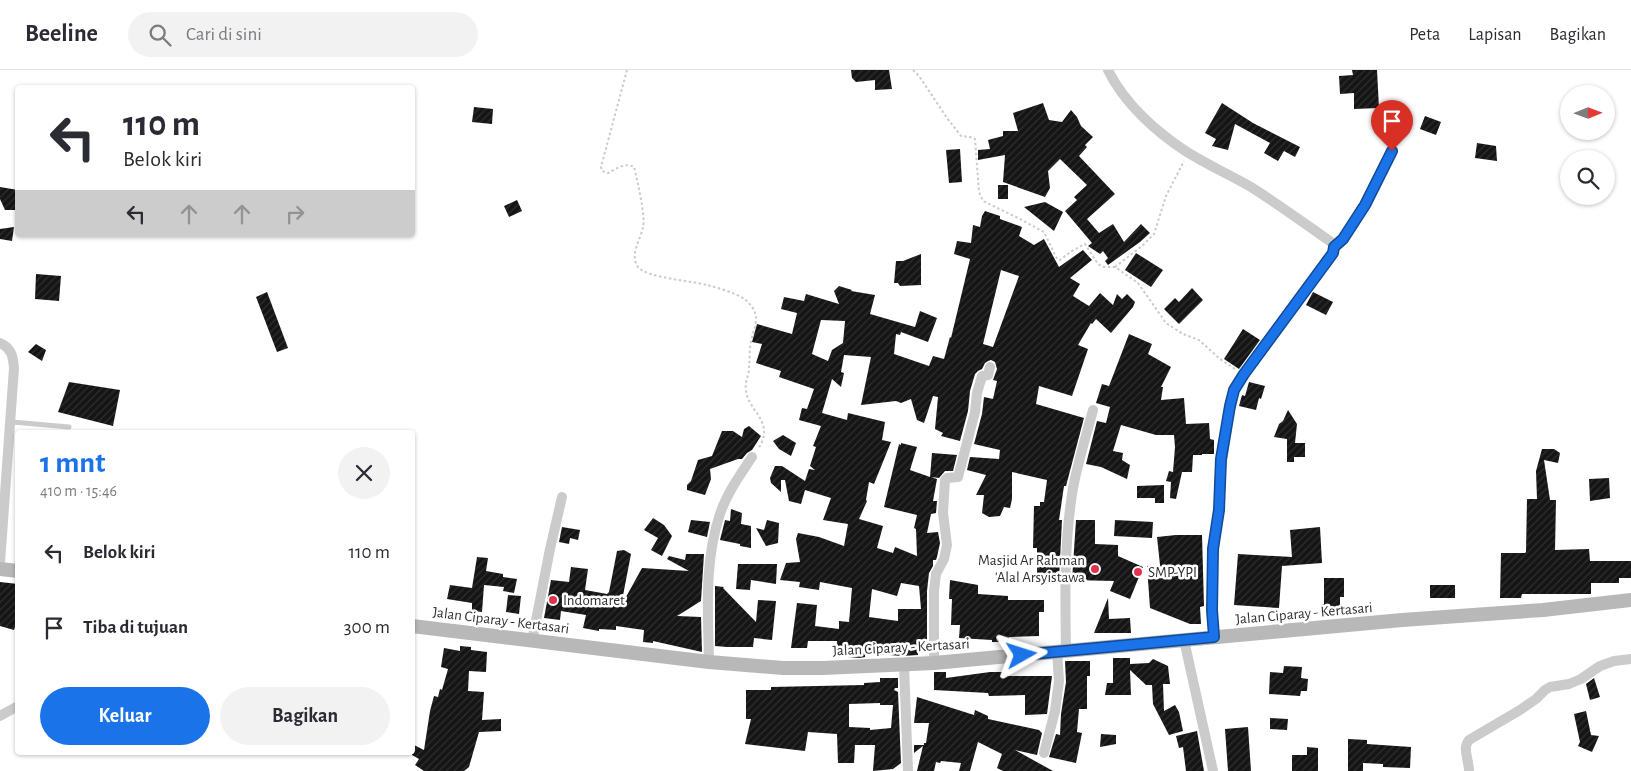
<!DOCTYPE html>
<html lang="id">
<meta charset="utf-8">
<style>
body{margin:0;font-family:"Alegreya Sans",sans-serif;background:#f2f2f3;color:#2b2b33;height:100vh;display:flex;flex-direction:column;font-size:19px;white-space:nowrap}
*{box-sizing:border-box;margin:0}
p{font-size:16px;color:#7c7c81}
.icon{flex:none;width:28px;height:28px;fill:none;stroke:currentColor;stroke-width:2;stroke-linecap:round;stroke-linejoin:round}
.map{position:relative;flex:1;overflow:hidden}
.panel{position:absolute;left:15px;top:360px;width:400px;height:325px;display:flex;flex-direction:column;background:#fff;border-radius:5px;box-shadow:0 1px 4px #0004}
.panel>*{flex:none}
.top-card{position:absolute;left:15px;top:15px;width:400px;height:152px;border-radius:5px;box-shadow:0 1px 4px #0004;background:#fff;color:#2b2b33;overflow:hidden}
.needle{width:32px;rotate:89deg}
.fabs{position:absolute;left:1560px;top:15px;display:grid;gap:10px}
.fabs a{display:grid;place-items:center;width:55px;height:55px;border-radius:50%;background:#fff;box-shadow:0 1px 4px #0004;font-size:25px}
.pin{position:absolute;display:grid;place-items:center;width:42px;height:42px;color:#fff;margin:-51px -21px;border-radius:50% 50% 50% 0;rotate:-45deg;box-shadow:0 0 5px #0007}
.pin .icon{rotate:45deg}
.me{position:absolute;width:55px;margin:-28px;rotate:84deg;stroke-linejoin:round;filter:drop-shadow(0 0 4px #0008)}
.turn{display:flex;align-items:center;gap:18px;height:105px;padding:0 25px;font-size:22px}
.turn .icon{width:65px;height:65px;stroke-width:2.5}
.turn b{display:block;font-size:35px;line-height:42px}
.lanes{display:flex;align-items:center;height:48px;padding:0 25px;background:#0003;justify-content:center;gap:25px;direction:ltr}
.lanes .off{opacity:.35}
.round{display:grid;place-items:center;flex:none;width:52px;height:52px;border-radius:26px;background:#f2f2f3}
.headline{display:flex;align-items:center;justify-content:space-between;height:85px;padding:0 25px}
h1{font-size:30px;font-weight:600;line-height:38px;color:#1a73e8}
.button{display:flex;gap:10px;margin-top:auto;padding:10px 25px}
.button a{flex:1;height:58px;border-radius:30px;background:#1a73e8;color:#fff;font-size:20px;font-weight:600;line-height:58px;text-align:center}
.button a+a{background:#f2f2f3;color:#2b2b33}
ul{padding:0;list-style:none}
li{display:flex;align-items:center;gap:15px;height:75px;padding:0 25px}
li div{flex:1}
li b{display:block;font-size:19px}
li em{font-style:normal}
header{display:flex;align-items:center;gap:30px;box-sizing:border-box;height:70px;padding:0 25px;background:#fff;border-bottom:1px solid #e1e1e2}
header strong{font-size:24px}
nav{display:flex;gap:28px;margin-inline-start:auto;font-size:18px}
.search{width:350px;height:45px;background:#f2f2f3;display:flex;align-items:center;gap:12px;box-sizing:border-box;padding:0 18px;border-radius:28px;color:#7c7c81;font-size:19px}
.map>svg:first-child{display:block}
.building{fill:url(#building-hatch);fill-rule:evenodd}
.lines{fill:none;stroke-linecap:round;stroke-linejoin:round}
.path{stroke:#cbcbcb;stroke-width:2;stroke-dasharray:2.5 2.5;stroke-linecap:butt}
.lane{stroke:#cbcbcb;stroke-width:5}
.street{stroke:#cbcbcb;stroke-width:10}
.secondary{stroke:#b8b8b8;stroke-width:14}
.route-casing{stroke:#114b97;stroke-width:12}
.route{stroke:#1a73e8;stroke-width:9}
.poi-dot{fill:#e53150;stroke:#fff;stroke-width:2}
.labels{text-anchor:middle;stroke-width:5;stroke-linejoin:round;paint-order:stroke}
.poi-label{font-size:15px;fill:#2e2e2e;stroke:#fff;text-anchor:start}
.street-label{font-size:15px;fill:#2e2e2e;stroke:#fff}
</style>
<header>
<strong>Beeline</strong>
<div class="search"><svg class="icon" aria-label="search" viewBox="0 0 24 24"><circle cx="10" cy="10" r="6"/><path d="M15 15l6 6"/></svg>Cari di sini</div>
<nav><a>Peta</a><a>Lapisan</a><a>Bagikan</a></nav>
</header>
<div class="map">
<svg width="1631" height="701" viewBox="0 0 1631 701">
<defs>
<pattern id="building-hatch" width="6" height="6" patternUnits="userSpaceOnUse" patternTransform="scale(1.25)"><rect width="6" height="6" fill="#151515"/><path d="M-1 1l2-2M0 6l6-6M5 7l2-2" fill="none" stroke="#2f2f2f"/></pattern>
</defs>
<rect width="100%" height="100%" fill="#fff"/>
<!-- building -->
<path class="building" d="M851 0H889L892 19 875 20V10L856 12 852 8Z
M1352 0H1377L1379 38 1354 39V23L1340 24 1339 6 1353 5Z
M1043 33 1049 50 1062 52 1071 40 1077 47 1081 56 1093 67 1085 75 1087 77 1079 86 1115 124 1087 149 1099 163 1113 154 1124 172 1141 154 1150 163 1140 172 1108 195 1105 191 1108 188 1103 181 1100 184 1088 176 1092 173 1065 141 1077 130 1074 127 1087 115 1060 89 1048 101 1050 118 1045 127 1003 112 1005 85 978 90V80L990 79 988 70 1003 66V61H1018L1013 43Z
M1222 33 1253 53 1300 77 1295 87 1284 81 1278 91 1264 83 1270 73 1235 54 1228 80 1212 76 1216 69 1205 63Z
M474 37 493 39 492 54 472 52Z
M1425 46 1441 52 1436 65 1420 59Z
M1477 73 1496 76 1497 91 1475 88Z
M960 79 962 112 949 113 946 80Z
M998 115H1008V129H998Z
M0 117 18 120V140H5L0 129Z
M517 130 522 141 509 147 504 136Z
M1045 132 1063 142 1054 161 1024 137Z
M985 141 1000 146V149L1022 157 1019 166 1034 175 1044 169 1059 197 1083 180 1092 190 1070 208 1080 214 1073 226 1089 236 1100 223 1113 235 1117 224 1122 229 1127 224 1135 232 1133 237 1111 263 1096 249 1092 254 1091 253 1078 275 1088 279 1072 326 1039 316 1036 334 1084 348 1066 416H1064L1059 450H1062L1059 510H1056V514H1037V478H1033L1034 436H1040V432H1044L1047 410 1012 402V429L1010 438 1004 437 1000 446 989 447 982 443 984 425H976L986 405 967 400 970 387 999 389 1000 380 974 374 982 344 984 327 993 329 997 311 993 310 997 299 995 292 991 290 988 291 985 293 982 299 978 301 975 304 970 321 968 341 960 371 941 366 943 363 935 359 938 327 933 326 924 353 917 350 911 329 901 333 896 331 861 335 871 287 844 285 841 302 844 303 841 317 832 309 822 343 847 350 848 343 885 352 882 370 891 372 874 414 869 412 866 430 867 431 859 449 883 456 877 478 893 483 895 477 917 486 916 459 914 458 917 445 884 437 899 374 901 375V373L917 377 910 400 930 407 932 383 957 385 953 401H945L939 408 931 407 937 409 933 431H937L936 443 931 444 927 463 938 462 940 473 937 487 936 490H933V496L929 503 927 521V573H918V585L902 586 865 583V587L860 588 836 586 837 571H808L807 578H791L797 533 817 535 815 556 839 559V551L849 552 852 518 820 512 819 520 799 517 800 512 780 510 786 493 800 492 796 469 798 463 819 467 844 476 848 454 823 450 831 428 805 420 801 434 789 431 785 410H781V422L771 413 770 408 775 396H782L805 411 809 399 815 400 810 396 816 377 813 376 821 356 799 350 802 338 807 339 814 319 779 307 781 301 756 293 762 274 752 272 757 254 792 264 797 243 781 239 784 227 804 231 806 224 839 234 834 221 839 216 852 220 851 221 875 225 870 244 915 257 920 241 937 248 928 272 901 262 900 265 896 264 894 284 929 296 933 286 944 289 950 267 951 268 970 189 954 184 957 171 971 173 973 155 980 157 982 146ZM1001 200 1019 206 993 277 983 274ZM821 250 845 251 843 273 832 280 828 291 812 284ZM901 513 919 516 921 539H898V551L869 547 872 519 897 526Z
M14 157 12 171 0 169V159Z
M1136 183 1163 200 1151 217 1125 200Z
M921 184V215L900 216 898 213H894L896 191H903Z
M36 204 61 206 59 231 35 229Z
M1192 218 1203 230 1179 254 1164 239 1175 228 1179 232Z
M267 222 288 278 277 282 256 227Z
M1313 222 1333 232 1326 245 1306 235Z
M1243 259 1260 270 1239 299 1224 289Z
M1129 264 1152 274 1148 284 1171 297 1161 317H1163L1161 330 1184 328 1186 354 1209 353 1210 369 1214 370V384H1202V385H1193L1192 402H1182L1176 429 1170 428 1171 412 1166 411 1169 401 1173 402 1175 377 1174 365H1156L1121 355 1113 381 1123 383 1122 390 1130 395 1127 409 1101 397 1086 394 1097 351 1106 353 1110 337 1096 333 1102 314 1109 316Z
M36 274 46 280 42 291 28 282Z
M69 312 120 320 113 356 58 342Z
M1249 312 1265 316 1261 329 1259 328 1256 340 1239 336 1242 325 1245 326Z
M1288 340 1297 354 1295 373H1305V387H1294V392H1287V369L1274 367 1279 354 1283 351Z
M749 356 761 366 752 380 747 383 742 389H738L710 399 711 409 705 425 687 420V415L691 411 698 390 712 386 722 361H733L742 367 744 359Z
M783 365 796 373 791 386 779 379 773 371Z
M1542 379H1554L1560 383 1558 393 1544 390 1550 430H1556L1555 480 1589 479 1590 491H1631V508H1619V513H1591V524H1522L1521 528H1500L1501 483H1525L1526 482 1527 429H1537L1536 401Z
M1609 408 1610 428 1590 431 1589 409Z
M1164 415V433H1155V428H1137V416Z
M731 439 742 443 741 454 751 456V478L740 476V474L720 470 725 450 730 451Z
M653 448 664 455 672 466 662 486 651 480 658 468 644 460Z
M691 450 710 452 707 467 688 462Z
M767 450 779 453 778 473 766 476 756 458 764 460Z
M1076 450H1095V474L1118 475V486L1143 497 1130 529 1110 521 1114 511 1072 510Z
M1115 450 1153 452 1152 468 1114 466Z
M562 457 580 460 578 470 570 468 569 474 559 472Z
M1320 457 1322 493 1282 496 1279 538 1234 535 1238 484 1292 487 1290 460Z
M1176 465H1202L1204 536 1200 537 1201 554H1190L1150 538 1147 496 1160 495 1157 467Z
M624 480 631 484 621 536 642 498 689 501 667 489 669 486 685 490 686 484H704L701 531 677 546 701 547 702 582 653 571V573L643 572 644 560 616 556V560L599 559V561L583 558 586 545 561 541 560 550 544 548 551 510 569 512 571 497 588 499 585 520 607 524 609 522 617 481Z
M477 487 488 488 486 501 503 504V507L517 509 514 523 503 521 504 517 484 515 482 542 472 541V533L447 529 450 515 472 518Z
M738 494H777L776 514 751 510 750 520 736 519Z
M1324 508H1344V527H1340V547H1322V534H1324Z
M950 510 978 515V524L1008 526V530H1044V542H1039V566L1009 567V572H992V570L959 568 960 555H951L952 529H949Z
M0 512 18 514V547L14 560 0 556Z
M1430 515H1455V528H1430Z
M715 516 724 517 723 518 756 552 758 530 776 531 772 570 754 568 753 577H727L715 576Z
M508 525 521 526 519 544 506 542Z
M1108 528 1109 549 1130 548 1131 563H1094Z
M460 576 471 577V580L487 582 486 602 469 601 468 621 484 622 482 650 501 649V661L479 662 469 697 464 701H424L415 695 419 689 412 685V674L424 680 430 641 434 626 438 627 440 619 442 620 448 599 441 597 444 578 460 581Z
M1113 588H1130V594L1149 593 1153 589 1168 596 1170 614H1163L1164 641 1175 635 1179 642 1183 661 1169 665 1153 634 1152 615H1146L1130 600 1131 625H1105L1107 613H1113Z
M1065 591H1090V606H1087V639H1079L1077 662 1082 663 1076 693 1049 687 1056 664 1060 665 1061 644 1066 612Z
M1284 596 1302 597 1301 608 1308 609 1307 621H1301L1300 626 1269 624 1270 602 1283 603Z
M934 602H946V608L990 602H1008V606H1052L1047 644 1025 645V625L989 626 988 623 934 620Z
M880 608H898V618H895L894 620 898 622 901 693 893 699 873 701 875 675H855L854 693H838L837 664 808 662 805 681 745 674 751 649H746V620H771V617L864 615V613L880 612ZM880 633V635H893L891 658 870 660V658L849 657V634Z
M1594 608 1600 627 1590 630 1586 614Z
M917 627 974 645 975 640 988 646V649L1039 660 1042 663 1037 685 1015 680 1053 701H1003L997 698 1002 684 978 672 970 701H959L961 693 941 691 940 693 936 692 934 701H917L923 676 914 683V675H924V673H926L929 653H914Z
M1586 641 1591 665 1599 666 1592 682 1578 676 1580 672 1574 644Z
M1270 648 1288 649 1287 660 1270 659Z
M1248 657 1251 701H1228L1225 659Z
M1197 661 1204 701H1186L1183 677 1179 678 1176 666Z
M1101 664 1116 665V674L1100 677Z
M1348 669 1367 670V674L1411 677 1410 698 1383 697V694L1363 693V701H1348Z
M1307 677 1318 678V701H1292V685H1307Z"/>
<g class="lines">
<!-- path -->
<path class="path" d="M627 0 601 97 602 101 608 103C616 99 625 92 634 97 637 109 646 148 643 157 641 169 629 185 638 197 647 208 693 211 707 215 719 218 732 222 743 228 749 232 754 238 756 246 757 254 752 264 751 272 749 281 750 290 749 298 749 303 747 308 746 313 742 340 778 349 758 379
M913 0 919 6 947 48 961 66 970 67 975 69 979 122 983 131 1018 148 1044 162 1057 189 1060 190 1069 183 1070 182 1085 174 1098 194 1104 197H1115L1138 213 1166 253 1183 264 1199 270 1220 289 1235 299
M1115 197 1142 176 1154 164 1166 126 1184 91"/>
<!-- lane -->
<path class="lane" d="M12 352 69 357"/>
<!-- street -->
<path class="street" d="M1108 0C1124 33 1156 62 1187 82 1208 95 1230 105 1251 117 1278 134 1304 153 1331 172L1335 177 1333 183 1244 304 1234 320 1230 336 1220 406 1219 440 1213 479 1212 507V540L1214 567
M1335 177C1361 151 1376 114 1392 81
M0 273C12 278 13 287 14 298L0 493
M1184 570 1213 701
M532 571 550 479 562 427
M1066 580C1065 526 1064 472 1073 418 1078 392 1086 366 1093 340
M709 592C708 543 704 491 720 444 727 423 740 405 752 387
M934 593V521L936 504 944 489 947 475 943 443 945 410 947 408 958 407 975 342 977 323 982 306 988 305 990 297
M904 595 908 701
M0 646 18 636
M1044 683 1055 641 1059 611 1057 581
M1469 701C1469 690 1462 678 1469 670L1520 640 1536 629 1545 620 1550 617 1569 614 1581 609 1600 596 1614 591 1631 589"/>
<!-- secondary -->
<path class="secondary" d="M0 499 18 501
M412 556 709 592 783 598H823L934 593 1402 550 1543 540 1631 530"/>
</g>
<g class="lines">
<defs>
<path id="route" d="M1022 585 1214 567 1212 540 1213 479 1219 440 1221 389 1230 336 1234 320 1244 304 1333 183 1334 177 1343 169 1365 135 1392 81"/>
</defs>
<!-- route casing -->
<use href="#route" class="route-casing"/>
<!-- route -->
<use href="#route" class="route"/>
</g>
<!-- markers -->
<g class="poi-dot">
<circle cx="1095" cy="499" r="5"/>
<circle cx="1138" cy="502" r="5"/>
<circle cx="553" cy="530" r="5"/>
</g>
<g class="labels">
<!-- poi labels -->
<g class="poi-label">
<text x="1085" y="495" text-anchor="end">Masjid Ar Rahman<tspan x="1085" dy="17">'Alal Arsyistawa</tspan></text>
<text x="1148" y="507">SMP-YPI</text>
<text x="563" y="535">Indomaret</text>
</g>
<!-- street labels -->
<g class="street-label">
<text transform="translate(1304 543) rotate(-5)" y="5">Jalan Ciparay - Kertasari</text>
<text transform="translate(501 550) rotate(7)" y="5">Jalan Ciparay - Kertasari</text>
<text transform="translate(901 577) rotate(-3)" y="5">Jalan Ciparay - Kertasari</text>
</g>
</g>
</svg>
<div class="fabs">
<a><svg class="needle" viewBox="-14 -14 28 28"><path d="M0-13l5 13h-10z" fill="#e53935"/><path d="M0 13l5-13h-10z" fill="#7c7c81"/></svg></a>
<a><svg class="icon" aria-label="search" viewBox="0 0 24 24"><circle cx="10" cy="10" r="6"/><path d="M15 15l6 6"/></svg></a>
</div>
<div class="pin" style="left:1392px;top:81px;background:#d93025"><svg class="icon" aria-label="arrive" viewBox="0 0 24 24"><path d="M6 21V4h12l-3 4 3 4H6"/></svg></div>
<svg class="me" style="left:1022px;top:585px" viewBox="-20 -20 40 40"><path d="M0-17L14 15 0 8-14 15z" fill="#1a73e8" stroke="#fff" stroke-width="4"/></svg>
<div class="top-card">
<div class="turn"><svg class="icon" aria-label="left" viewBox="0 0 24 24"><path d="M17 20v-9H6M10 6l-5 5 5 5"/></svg><div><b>110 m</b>Belok kiri</div></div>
<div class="lanes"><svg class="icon" aria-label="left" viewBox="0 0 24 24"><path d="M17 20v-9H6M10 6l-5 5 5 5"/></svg><svg class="icon off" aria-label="ahead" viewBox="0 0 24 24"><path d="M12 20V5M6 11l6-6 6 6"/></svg><svg class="icon off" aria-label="ahead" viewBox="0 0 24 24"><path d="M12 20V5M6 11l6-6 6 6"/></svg><svg class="icon off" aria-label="right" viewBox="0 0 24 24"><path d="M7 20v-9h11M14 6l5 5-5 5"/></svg></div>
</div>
<section class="panel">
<div class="headline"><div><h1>1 mnt</h1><p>410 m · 15:46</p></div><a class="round"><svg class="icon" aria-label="close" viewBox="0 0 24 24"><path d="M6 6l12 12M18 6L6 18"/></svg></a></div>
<ul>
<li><svg class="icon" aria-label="left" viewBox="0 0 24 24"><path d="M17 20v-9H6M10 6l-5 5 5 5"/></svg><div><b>Belok kiri</b></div><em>110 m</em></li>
<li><svg class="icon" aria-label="arrive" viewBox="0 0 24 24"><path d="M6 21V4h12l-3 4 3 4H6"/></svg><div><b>Tiba di tujuan</b></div><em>300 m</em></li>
</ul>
<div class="button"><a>Keluar</a><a>Bagikan</a></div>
</section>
</div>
